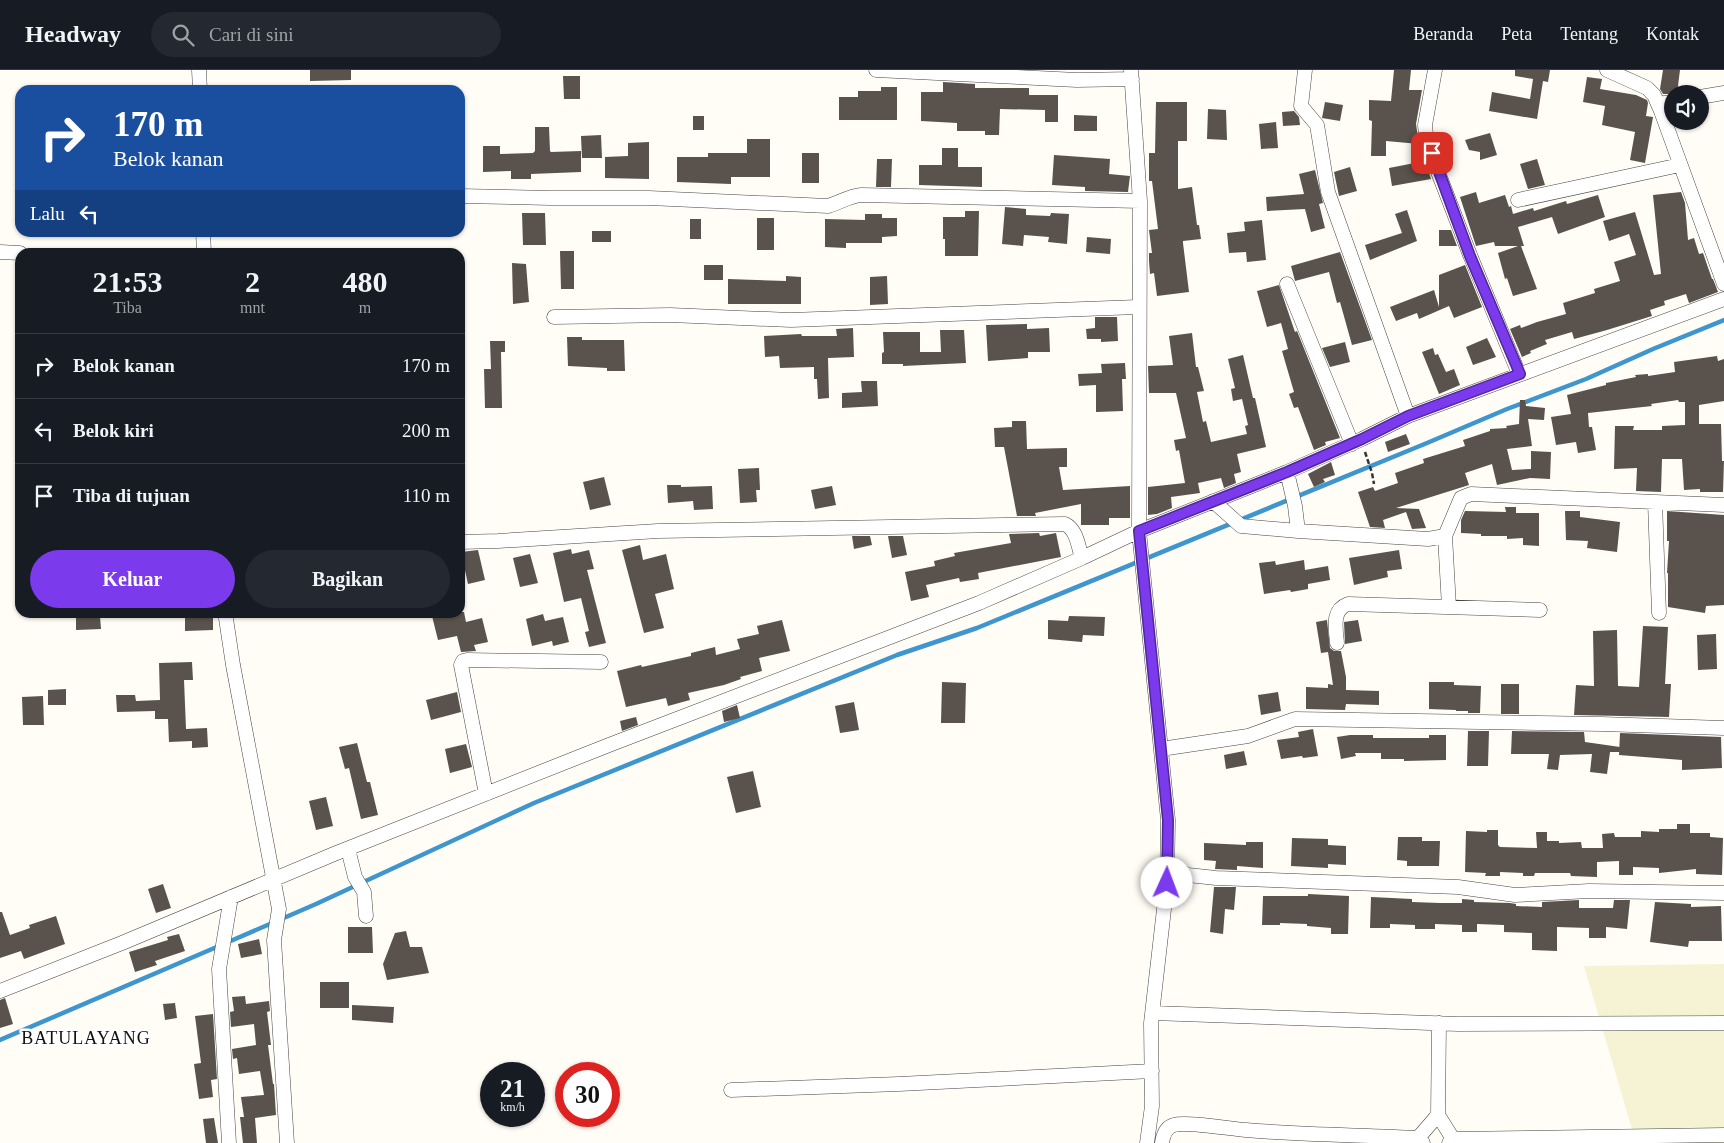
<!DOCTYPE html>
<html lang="id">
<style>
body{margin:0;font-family:"Times New Roman",serif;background:#242831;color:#f1f3f6;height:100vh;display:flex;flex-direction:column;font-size:19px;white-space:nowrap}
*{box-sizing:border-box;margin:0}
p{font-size:16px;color:#9ea1a6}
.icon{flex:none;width:28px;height:28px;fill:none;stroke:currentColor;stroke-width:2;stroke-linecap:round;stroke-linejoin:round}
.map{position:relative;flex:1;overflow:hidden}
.panel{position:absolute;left:15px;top:178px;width:450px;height:370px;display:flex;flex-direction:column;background:#171b24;border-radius:15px;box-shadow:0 1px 4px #0004}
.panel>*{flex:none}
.top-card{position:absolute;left:15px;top:15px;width:450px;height:152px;border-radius:15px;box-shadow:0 1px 4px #0004;background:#1a4fa0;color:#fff;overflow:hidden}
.tools{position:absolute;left:1664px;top:15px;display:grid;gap:10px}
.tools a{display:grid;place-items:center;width:45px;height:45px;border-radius:50%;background:#171b24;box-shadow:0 1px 4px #0004;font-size:25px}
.speed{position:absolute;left:480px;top:992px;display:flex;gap:10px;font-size:25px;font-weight:700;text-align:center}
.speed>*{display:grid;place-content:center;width:65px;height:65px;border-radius:50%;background:#171b24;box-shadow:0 1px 4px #0004;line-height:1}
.speed small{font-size:12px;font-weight:400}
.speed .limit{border:8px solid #d22;background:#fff;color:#111}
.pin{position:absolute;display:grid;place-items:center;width:42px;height:42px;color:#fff;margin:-21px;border-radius:10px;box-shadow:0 2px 8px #0006}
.me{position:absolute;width:55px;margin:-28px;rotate:2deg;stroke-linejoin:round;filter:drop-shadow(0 0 4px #0008)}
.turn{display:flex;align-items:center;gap:18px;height:105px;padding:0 15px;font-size:22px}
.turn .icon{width:65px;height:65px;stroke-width:2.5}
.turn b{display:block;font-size:35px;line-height:42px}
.then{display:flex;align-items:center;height:48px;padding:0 15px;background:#0003;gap:10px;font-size:19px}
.eta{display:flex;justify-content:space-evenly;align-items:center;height:85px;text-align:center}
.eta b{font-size:30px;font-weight:700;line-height:35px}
.cta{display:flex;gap:10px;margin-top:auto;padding:10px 15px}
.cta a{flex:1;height:58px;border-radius:30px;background:#7c3aed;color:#fff;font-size:20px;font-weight:700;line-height:58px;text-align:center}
.cta a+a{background:#242831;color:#f1f3f6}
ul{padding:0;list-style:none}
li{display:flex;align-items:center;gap:15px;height:65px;padding:0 15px;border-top:1px solid #363941}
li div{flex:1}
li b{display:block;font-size:19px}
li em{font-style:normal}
header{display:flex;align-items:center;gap:30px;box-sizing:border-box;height:70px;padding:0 25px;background:#171b24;border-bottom:1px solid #363941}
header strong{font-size:24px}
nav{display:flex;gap:28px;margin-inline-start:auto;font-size:18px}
.search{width:350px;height:45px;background:#242831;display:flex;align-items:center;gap:12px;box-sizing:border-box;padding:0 18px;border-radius:28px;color:#9ea1a6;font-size:19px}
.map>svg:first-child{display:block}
.farmland{fill:#f6f3d4}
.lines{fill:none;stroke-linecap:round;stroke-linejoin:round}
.stream{stroke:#3f96cf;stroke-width:4.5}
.building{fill:#5a524d}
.minor-casing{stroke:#444;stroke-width:15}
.path{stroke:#333;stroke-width:2.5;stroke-dasharray:5 2.5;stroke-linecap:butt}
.minor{stroke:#fff;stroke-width:14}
.route-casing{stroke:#51269a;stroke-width:12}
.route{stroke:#7c3aed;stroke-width:9}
.labels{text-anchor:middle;stroke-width:5;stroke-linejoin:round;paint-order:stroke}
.quarter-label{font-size:18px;letter-spacing:1px;fill:#111;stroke:#fff}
</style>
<header>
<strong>Headway</strong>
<div class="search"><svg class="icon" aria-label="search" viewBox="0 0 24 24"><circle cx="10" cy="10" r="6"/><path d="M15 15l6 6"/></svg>Cari di sini</div>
<nav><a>Beranda</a><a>Peta</a><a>Tentang</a><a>Kontak</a></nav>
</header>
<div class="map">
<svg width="1724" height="1073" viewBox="0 0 1724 1073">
<rect width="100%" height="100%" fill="#fffdf5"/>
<!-- farmland -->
<path class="farmland" d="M1724 894V1073H1636L1584 896Z"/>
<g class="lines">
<!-- stream -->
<path class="stream" d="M226 873 316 834 534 733 897 585 977 558 1427 373 1507 339 1586 309 1653 279 1724 250
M0 970 219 876"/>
</g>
<!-- building -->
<path class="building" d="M310 0H351V10L310 11Z
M1394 0H1411L1409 20H1422L1416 54 1419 74 1386 71V86H1371L1372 51 1369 50V30L1391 31Z
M1515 0H1550L1548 12 1543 11 1537 49 1489 41 1492 22 1530 29 1533 9 1515 6Z
M1663 0H1680L1677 24H1663L1660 19Z
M563 6H580V29H564Z
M1587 7 1602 9 1600 19 1636 25 1647 30 1648 33 1646 46 1653 47 1645 93 1630 90 1635 62 1602 55 1605 36 1583 32Z
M943 12 975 14V18H1029V25H1058V52H1045V40L1000 39 999 65H985V61H957V53L921 51V22H943Z
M881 17H897V50H839V27H858V21H881Z
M1156 32H1187V71H1178V119L1192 117 1197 155H1199L1201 169 1183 171V173L1189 222 1157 226 1154 203 1150 204 1149 191V183H1152L1149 160 1158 159 1152 111H1149V83H1155Z
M1325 32 1343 35 1340 51 1322 48Z
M1208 39 1226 40 1227 70 1207 69Z
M1294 41 1299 47 1300 55 1283 56 1282 42Z
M1074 45 1097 46V61H1074Z
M693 46H704V60H693Z
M1276 52 1278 78 1261 79 1259 54Z
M535 57H549L550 81 551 82 581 81V102L531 104V109H511V101L483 102V76H500V84L533 83 535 81Z
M1490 63 1497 85 1480 90V82L1469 80 1465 70Z
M601 65 602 88H582L581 66Z
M747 69H770V107H731V114L677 112V87H708V83H747Z
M649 72V109L605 108V87L628 86V73Z
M942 78H958V97H982V117L919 115V95H942Z
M802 83H819V113H802Z
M1054 85 1110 89 1109 104 1130 106 1128 122 1085 121V117L1052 115Z
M877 89H892L891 117H876Z
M1537 89 1545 115 1528 119 1520 94Z
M1425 91 1431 109 1392 116 1389 98Z
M1350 97 1357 121 1339 126 1334 102Z
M1315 100 1323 133 1319 134 1325 158 1311 162 1305 139 1267 141 1266 127 1304 124 1299 104Z
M1476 122 1479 133 1505 125 1509 137 1511 136 1513 144 1533 138 1534 141 1566 131 1567 134 1598 125 1605 147 1558 164 1552 147 1518 157 1524 176H1521L1537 219 1513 226 1507 208 1505 209 1498 183 1518 176H1495L1494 172 1476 176 1460 127Z
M1681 122 1685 133 1688 170 1694 168 1699 184 1703 183 1712 209H1713L1718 222 1689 233 1686 224 1664 231 1665 235 1650 240 1652 246 1607 260 1574 269 1572 262 1545 270 1547 274 1530 281 1531 283 1522 287 1510 259 1520 255 1521 258 1537 252 1566 244 1563 233 1595 223 1594 219 1620 211 1614 192 1636 185 1629 164 1609 171 1603 151 1635 142 1654 205 1661 204 1653 125Z
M1005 137 1026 139V145L1050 146 1051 143 1069 144 1067 174 1048 172 1049 167 1024 165 1023 176 1002 174Z
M1407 140 1417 171 1370 190 1365 175 1402 163 1395 144Z
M965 141H979L978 186H945V169H943V147H965Z
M522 143H545L546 175H523Z
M865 144H882V148H897V166L882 167V173H846V178L825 177V149L865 150Z
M757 148H774V180H757Z
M690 149H701V169H690Z
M1262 150 1266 190 1247 192 1246 182 1229 183 1227 163 1245 161 1244 152Z
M1439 160H1451L1457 176H1439Z
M592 161H611V172H592Z
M1087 167 1111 169 1110 184 1086 182Z
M560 181H574V219H561Z
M1340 182 1372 270 1352 275 1340 232 1337 233 1329 202 1295 211 1291 196Z
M512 193 526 194 529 232 513 234Z
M704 195H723V210H704Z
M1465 195 1482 237 1454 248 1449 236 1419 249 1417 243 1396 251 1390 237 1434 220 1439 237V205Z
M786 206 801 207V234H728V209L786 211Z
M887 206 888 234 870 235V207Z
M1279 215 1295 262 1297 261 1340 368 1325 372 1326 375 1314 380 1298 337 1294 338 1289 324 1294 322 1282 281 1288 279 1281 253 1267 257 1257 221Z
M1095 247H1117L1118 271 1101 272V269H1087L1086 259 1095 258Z
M1027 254V259L1049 258 1050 282H1028V288L988 291 986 255Z
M853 258 854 287 828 288 829 328 818 329 817 309H814V297L780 298 779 286 765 287 764 266 801 264 802 266H837L836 259Z
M940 260H964L966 293 903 296V294H882V283L884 282 883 262H920V282H941Z
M1192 263 1196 297H1198L1204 321 1197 322 1203 352 1206 351 1211 372 1247 364 1245 356 1248 355 1242 329 1233 331 1231 319 1235 318 1228 289 1243 285 1253 328H1255L1266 377 1237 384 1241 402 1234 404 1236 413 1224 418 1221 408 1198 413 1200 423 1171 427 1172 438 1157 444 1148 445V417L1185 413 1179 380 1176 381 1174 370 1186 368 1176 323H1149L1148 296 1173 295 1169 266Z
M567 267H582V270H624L625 301H607V298L568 296Z
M1487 268 1496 287 1473 295 1466 277Z
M490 271H505V282H501L502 338H485L484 299H491Z
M1345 272 1350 292 1330 297 1322 278Z
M1433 278 1435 285 1438 284 1446 302 1454 299 1460 315 1439 324 1422 282Z
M1717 286 1718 291 1724 289V331L1699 335V354H1721L1722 391H1724L1723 422H1700V419L1684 420 1682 389H1662L1661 422 1636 421 1637 398 1614 399 1615 356H1634L1633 360H1662V356L1685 355V332H1679L1678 330 1651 334 1652 336 1588 343 1589 357H1592L1596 380 1578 383 1576 372 1556 375 1551 347 1571 344 1567 325 1606 315V313L1636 307 1635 305 1648 304V306L1675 302 1674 292Z
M1125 293 1126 309H1122L1123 341 1096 342V315L1079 316 1078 304 1102 303 1101 294Z
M861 311H877L878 336 842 338V323L862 322Z
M1520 330H1525L1526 336 1545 338 1544 350 1528 349 1532 376 1507 379 1512 400 1531 399V381L1551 382 1550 409 1530 408 1497 415 1492 394 1465 403 1469 415 1396 438 1419 439 1426 458 1412 459 1406 442 1383 450 1385 458 1370 457 1358 422 1373 417 1375 421 1398 413 1395 403 1424 393 1423 389 1465 376 1463 370 1490 361V359L1507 358 1506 356 1519 354Z
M1012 351H1026L1027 379 1067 378V397H1059L1063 420 1130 416V448H1109V455H1081V434L1035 443 1036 446H1017L1004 377H995L994 358 1012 357Z
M1406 364 1410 374 1388 382 1385 372Z
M1331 392 1335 405 1323 409 1325 412 1314 417 1308 404Z
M759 398 760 420H756L757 432 740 433 738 399Z
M604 407 611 435 590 440 583 412Z
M667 415H681V417L712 416 713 439 694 440 693 431 668 433Z
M832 416 836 435 815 439 811 420Z
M1505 437H1516V443H1539V476L1523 475V468L1507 469V466H1481V464L1461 463V450L1465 441 1506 442Z
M1565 441H1580V447L1620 452 1617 482 1587 478 1588 471 1566 470Z
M1667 441 1724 445V535L1706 536 1705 543 1668 537V503H1667L1669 471H1667Z
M1039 463 1040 466 1056 463 1061 487 978 503 979 509 960 512 959 508 926 515 929 527 911 531 905 502 935 496 934 491 955 486 954 483 1011 473 1009 464Z
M852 466H870L872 475 854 479Z
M888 466H903L907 485 892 488Z
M640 475 643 490 666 484 674 519 655 524 664 558 644 563 622 480Z
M571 479 572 484 589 480 594 499 587 500 606 573 589 577 585 562 589 561 581 528 564 532 553 483Z
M478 480 485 510 468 514 461 482Z
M1399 480 1402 499 1387 501 1388 507 1354 515 1349 488Z
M530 484 538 513 520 517 513 488Z
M1304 490 1305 500 1328 496 1330 510 1308 514V519L1291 522 1290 520 1264 524 1259 493 1275 491 1276 495Z
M185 542H213V560L185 561Z
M431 542H464L466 552 482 548 488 572 474 575 476 581 461 582 457 566 438 570Z
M543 544 545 551 563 547 569 572 553 576 552 571 532 576 526 549Z
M100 546 101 559 76 560V547Z
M1069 546 1105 547 1104 566 1083 565 1082 572 1048 569V550L1068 551Z
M782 550 790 581 759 588 762 601 740 607 741 609 724 615 688 623 690 630 668 636 666 628 626 637 617 601 641 595 642 597 691 586V583L715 577 716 585 740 579 737 569 759 564 757 556Z
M1327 550 1330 578 1334 581H1341L1346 607V620L1379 621V635L1346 634 1345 640 1306 639V617L1328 618V614L1333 615 1328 582 1321 583 1316 552Z
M1358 550 1362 571 1345 574 1344 552Z
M1643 556 1668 557 1665 614H1671L1669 647 1574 645 1576 615 1594 616 1593 561 1617 560 1618 616 1639 617Z
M1716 564 1717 599 1698 600 1697 565Z
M192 592 193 610H184L186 659 207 658 208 677 192 678V671L169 672 168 649H155V641L117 642 116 625H135L136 631 160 630 159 593Z
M942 612 966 613 965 653H941Z
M1429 612H1454V615L1481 616 1480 643H1468V641H1456V640L1429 639Z
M1501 614H1519V644H1501Z
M66 619V635H48V620Z
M457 622 461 642 431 650 426 630Z
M1278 622 1281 641 1261 645 1258 625Z
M43 626 44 655H23L22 627Z
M854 632 859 660 840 663 835 636Z
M737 635 740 648 724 652 722 641Z
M636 647 638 655 622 661 620 651Z
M1313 659 1318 686 1303 688 1302 686 1281 689 1277 670 1299 667 1298 662Z
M1468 661H1489L1488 696H1467Z
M1512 661 1584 662 1585 672 1620 677 1619 682H1610L1607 704 1590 702 1592 684 1560 685 1558 700 1547 699 1549 684H1511Z
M1620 663 1721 667 1722 698 1682 700V690L1619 685Z
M1350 665H1373V668H1429V665H1446V690L1404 691V689H1381V683H1355L1356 686 1341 689 1337 667Z
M357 673 367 712H370L378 745 361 749 349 698 345 699 339 677Z
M466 674 472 697 450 703 445 679Z
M1244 681 1247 695 1226 699 1224 685Z
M753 701 761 737 736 743 727 707Z
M326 727 333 756 316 760 309 731Z
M1677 754H1690V763H1710V767L1723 768 1722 805 1696 804V799L1659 803V798L1633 797V805H1619V791L1597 792V807L1571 806 1570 803H1535L1534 806H1523V803L1500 802V806H1485L1486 803 1465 802 1466 761 1487 762V760H1498V775L1500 777 1537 778 1536 762H1547V771H1559V773L1581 772 1582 778H1603L1602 764 1614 763 1615 767H1641V761L1659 762V759H1677Z
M1398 767H1422V771H1440L1439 796H1407V791L1397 790Z
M1292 768 1328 769V775L1346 776V795L1328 794V798L1291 796Z
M1246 772H1263V798L1237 796V800L1215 799 1216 791 1204 790V773L1246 775Z
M163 814 171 838 156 843 148 819Z
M1214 817H1236L1234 840 1225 839 1223 864 1210 862Z
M1308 824 1349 826 1348 864H1331V858L1307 856V854L1280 853V855H1262L1263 826H1308Z
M1371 827 1412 829V832L1440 833H1462V829L1474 830V832L1510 833 1516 834V836L1542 837V832L1579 830V838H1613L1614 830H1630L1627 859 1606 857V868H1589V858L1557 857V881L1532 880V863L1504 862V855L1477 854V862H1462V855L1435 854V859H1415V855L1390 854V858H1370Z
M1655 832 1691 834V837L1721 836 1722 871H1689L1688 877 1650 872Z
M0 842H2L10 865 30 858 29 855 56 846 65 874 24 889 21 881 0 888Z
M348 857H372L373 883H348Z
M406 861 410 877H422L429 903 387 910 383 894 395 863Z
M179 864 185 881 155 891 157 895 135 902 129 882 168 870 167 867Z
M259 869 262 884 241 888 238 874Z
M320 912H349V938H320Z
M245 926 246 934 269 931 270 941 267 942 271 975H268L273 1014H274L276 1045 255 1048 257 1073H243L240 1047H244L241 1027 264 1025 260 1001 239 1004 237 988 233 989 232 979 256 975 254 954 231 957 230 942 234 941 232 927Z
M5 928 13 954 0 958V930Z
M175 933 177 948 165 950 163 934Z
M352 935 394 937 393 953 352 950Z
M213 944 217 1009 211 1010 213 1027 199 1029 194 994 201 993 195 946Z
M214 1048 218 1073H206L203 1049Z"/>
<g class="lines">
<defs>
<path id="minor" d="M199 0 200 20
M876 0 1077 10 1132 9
M1131 0 1140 131 1139 461 1168 750 1167 813 1151 953 1152 1036 1147 1073
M1305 0 1301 36 1317 55 1328 122 1408 346
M1435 0 1425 55 1426 65 1438 102 1470 185 1519 304
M1607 0 1647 18 1654 25 1661 41 1724 214
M1700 27 1724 23
M1658 34 1672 32
M460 126 550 128H649L828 136C839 133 849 126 861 125L1140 131
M1518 130 1680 95
M203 162 204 182
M0 182 20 183
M1287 214 1352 374
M554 247 670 245 791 250 1138 237
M1287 402 1295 436 1298 461
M1213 431 1241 456 1298 461 1428 469 1445 466 1461 428 1471 424 1724 435
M1655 432 1659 543
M1445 466 1449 537
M460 472 498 471 658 461 1065 454C1077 460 1078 476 1082 488
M225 542 233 595 279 839 274 870 287 1073
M1337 573C1336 559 1331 540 1348 534L1540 540
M1161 679 1248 666 1295 649 1601 654 1724 658
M486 724 461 595 463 591 467 590 601 592
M348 779 355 807 364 822 366 846
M1168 796 1188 805 1216 808 1458 817 1515 825 1589 821 1724 823
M0 921 122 873 334 784 609 675 979 533 1082 488 1139 461 1287 402 1362 369 1408 346 1724 229
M1153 943 1458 954 1724 953
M731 1020 899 1014 1152 1001
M1438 1045 1439 953
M1418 1068 1438 1045 1453 1069 1449 1073
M1453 1069 1724 1065
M229 1073 219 899 231 827
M1162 1073C1163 1066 1166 1057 1174 1055 1186 1051 1231 1059 1246 1060 1303 1065 1361 1065 1418 1068L1423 1073"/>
</defs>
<!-- minor casing -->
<use href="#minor" class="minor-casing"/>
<!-- path -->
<path class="path" d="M1365 382 1372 403 1374 414"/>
<!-- minor -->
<use href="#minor" class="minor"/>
</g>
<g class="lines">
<defs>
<path id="route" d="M1167 813 1168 750 1139 461 1287 402 1362 369 1408 346 1520 304 1470 186 1432 83"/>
</defs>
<!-- route casing -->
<use href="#route" class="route-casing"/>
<!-- route -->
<use href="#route" class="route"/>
</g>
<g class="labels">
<!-- quarter labels -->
<g class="quarter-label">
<text x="86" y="974">BATULAYANG</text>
</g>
</g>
</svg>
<div class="tools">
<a><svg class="icon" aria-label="sound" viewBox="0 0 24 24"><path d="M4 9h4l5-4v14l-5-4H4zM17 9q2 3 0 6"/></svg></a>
</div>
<div class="speed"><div>21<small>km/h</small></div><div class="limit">30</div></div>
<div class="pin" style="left:1432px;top:83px;background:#d93025"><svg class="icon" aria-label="arrive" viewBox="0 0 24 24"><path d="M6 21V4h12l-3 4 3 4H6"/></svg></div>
<svg class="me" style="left:1167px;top:813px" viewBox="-20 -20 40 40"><circle r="19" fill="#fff"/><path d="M0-13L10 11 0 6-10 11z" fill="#7c3aed"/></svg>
<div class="top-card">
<div class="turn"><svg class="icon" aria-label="right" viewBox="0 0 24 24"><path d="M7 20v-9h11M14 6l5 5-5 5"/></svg><div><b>170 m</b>Belok kanan</div></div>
<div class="then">Lalu<svg class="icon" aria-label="left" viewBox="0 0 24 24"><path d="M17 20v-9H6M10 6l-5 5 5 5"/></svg></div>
</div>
<section class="panel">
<div class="eta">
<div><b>21:53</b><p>Tiba</p></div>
<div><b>2</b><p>mnt</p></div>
<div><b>480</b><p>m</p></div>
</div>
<ul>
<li><svg class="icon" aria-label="right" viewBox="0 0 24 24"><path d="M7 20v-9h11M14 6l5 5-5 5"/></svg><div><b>Belok kanan</b></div><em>170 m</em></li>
<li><svg class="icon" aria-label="left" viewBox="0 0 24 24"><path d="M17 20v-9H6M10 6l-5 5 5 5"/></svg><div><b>Belok kiri</b></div><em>200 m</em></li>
<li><svg class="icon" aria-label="arrive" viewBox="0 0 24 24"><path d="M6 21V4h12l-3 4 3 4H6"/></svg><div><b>Tiba di tujuan</b></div><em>110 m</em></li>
</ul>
<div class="cta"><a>Keluar</a><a>Bagikan</a></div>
</section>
</div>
